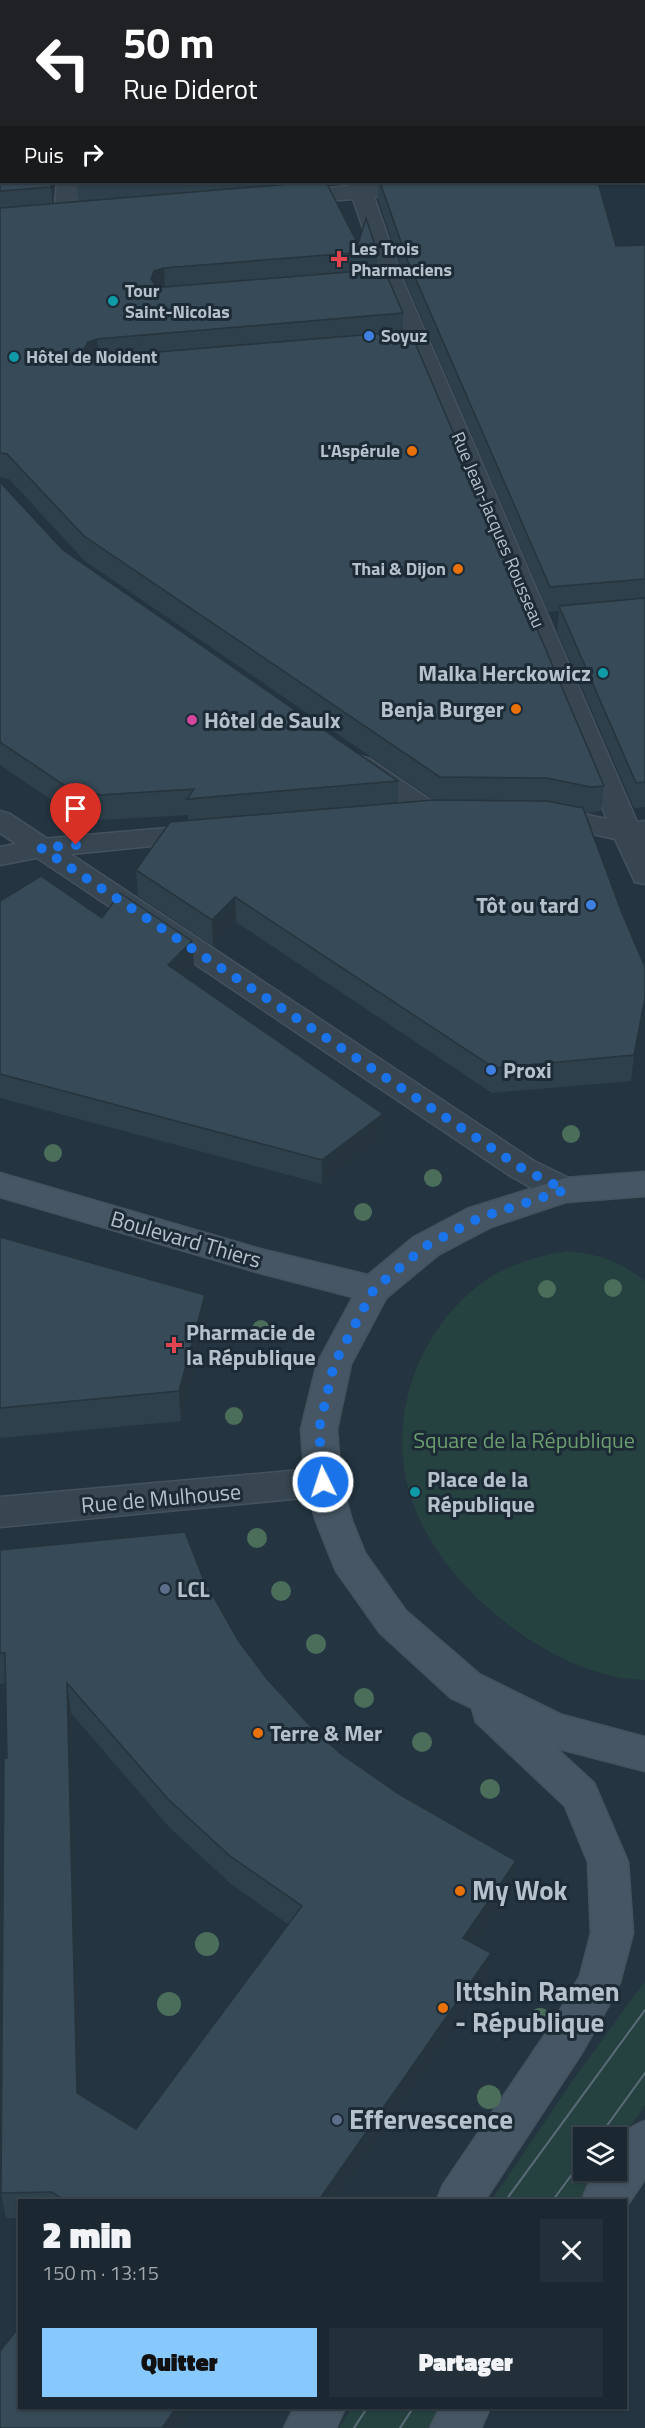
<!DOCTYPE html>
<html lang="fr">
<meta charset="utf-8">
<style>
body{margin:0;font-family:"Titillium Web",sans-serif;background:#243039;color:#f1f3f6;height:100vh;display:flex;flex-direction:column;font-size:22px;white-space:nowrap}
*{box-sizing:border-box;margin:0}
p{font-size:20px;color:#a0a6ab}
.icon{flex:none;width:33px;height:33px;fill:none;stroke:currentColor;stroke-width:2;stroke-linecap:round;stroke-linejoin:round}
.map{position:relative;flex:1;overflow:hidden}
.drawer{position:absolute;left:18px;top:2199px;width:609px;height:210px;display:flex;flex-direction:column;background:#1b2831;border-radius:0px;box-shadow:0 2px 4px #0004,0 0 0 2px #39444d}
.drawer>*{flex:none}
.hud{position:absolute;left:0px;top:0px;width:645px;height:183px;box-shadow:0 2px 4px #0004,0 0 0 2px #39444d;background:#202124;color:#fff;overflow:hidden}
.controls{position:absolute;left:573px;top:2127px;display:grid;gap:12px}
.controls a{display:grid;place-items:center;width:54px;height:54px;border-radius:0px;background:#1b2831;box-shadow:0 2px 4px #0004,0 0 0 2px #39444d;font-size:30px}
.pin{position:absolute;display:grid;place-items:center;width:51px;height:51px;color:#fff;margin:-62px -26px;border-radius:50% 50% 50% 0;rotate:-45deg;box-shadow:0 0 6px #0007}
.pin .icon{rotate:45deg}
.me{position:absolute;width:66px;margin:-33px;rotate:356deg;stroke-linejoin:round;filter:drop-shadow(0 0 4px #0008)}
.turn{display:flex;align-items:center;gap:21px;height:126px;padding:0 24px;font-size:27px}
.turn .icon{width:78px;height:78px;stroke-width:2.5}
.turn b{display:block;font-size:42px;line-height:51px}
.then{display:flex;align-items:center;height:57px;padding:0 24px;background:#0003;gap:12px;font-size:22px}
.round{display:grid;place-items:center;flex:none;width:63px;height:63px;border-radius:0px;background:#243039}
.headline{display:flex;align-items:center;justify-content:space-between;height:102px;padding:0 24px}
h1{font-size:36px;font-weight:800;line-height:45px}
.primary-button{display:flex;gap:12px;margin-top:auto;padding:12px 24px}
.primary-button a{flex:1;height:69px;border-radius:0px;background:#88c9fd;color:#111;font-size:24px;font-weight:800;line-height:69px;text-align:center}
.primary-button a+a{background:#243039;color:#f1f3f6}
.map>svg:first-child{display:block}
.green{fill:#264240}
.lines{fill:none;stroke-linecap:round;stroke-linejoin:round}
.minor-casing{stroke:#45525d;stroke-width:3}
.tertiary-casing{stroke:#45525d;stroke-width:3}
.secondary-casing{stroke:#45525d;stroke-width:3}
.minor{fill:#384651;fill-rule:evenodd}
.tertiary{fill:#384651;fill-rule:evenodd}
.secondary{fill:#465664;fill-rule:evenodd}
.tram{stroke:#5a6b78;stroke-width:2}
.tree{fill:#4b6e5a}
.wall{fill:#2e404b;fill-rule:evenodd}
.shaded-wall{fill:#26343d}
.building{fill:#364a57;stroke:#26343d;stroke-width:1.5;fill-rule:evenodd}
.route{stroke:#1a73e8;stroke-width:10;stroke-dasharray:0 18}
.health-dot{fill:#e0444e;stroke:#1d2b36;stroke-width:2}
.culture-dot{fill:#0f9aa8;stroke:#1d2b36;stroke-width:2}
.shop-dot{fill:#3f7fe0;stroke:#1d2b36;stroke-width:2}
.food-dot{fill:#e8710a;stroke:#1d2b36;stroke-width:2}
.hotel-dot{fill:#d1479c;stroke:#1d2b36;stroke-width:2}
.service-dot{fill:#5c6f8a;stroke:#1d2b36;stroke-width:2}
.labels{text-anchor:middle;stroke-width:6;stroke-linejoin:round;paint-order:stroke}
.far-poi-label{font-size:18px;font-weight:bold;fill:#b5c1cb;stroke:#1d2b36;text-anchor:start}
.far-street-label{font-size:18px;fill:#b5c1cb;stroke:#1d2b36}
.poi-label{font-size:22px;font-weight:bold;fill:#b5c1cb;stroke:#1d2b36;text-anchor:start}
.street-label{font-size:22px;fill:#b5c1cb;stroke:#1d2b36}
.park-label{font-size:22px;fill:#6b9d6e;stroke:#1d2b36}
.near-poi-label{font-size:27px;font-weight:bold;fill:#b5c1cb;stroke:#1d2b36;text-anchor:start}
</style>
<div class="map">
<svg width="645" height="2428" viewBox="0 0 645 2428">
<rect width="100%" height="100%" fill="#243541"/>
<!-- green -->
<path class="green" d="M567 1251C601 1255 617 1260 645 1281V1680C603 1679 562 1661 527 1638 473 1602 420 1545 406 1479 391 1408 421 1330 479 1285 504 1265 536 1257 567 1251Z
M645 1981V2105L617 2146 616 2138H584V2170L599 2171 579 2200H492L573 2080Z
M352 2408H441L428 2428H339Z"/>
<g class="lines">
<defs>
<path id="minor" d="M644 123H645V135H644Z
M644 147H645V166H644Z
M57 182H79L76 210 79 219 76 224 68 225 60 224C52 211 56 197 57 182Z
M347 182H368L369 185 405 182H484L480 186 473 188 374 197 404 283 637 822 645 821V884L635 882 615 839 534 821 530 815 534 809 544 806 607 819 382 283 353 199 286 204 279 202 275 198 279 194 286 192 349 186Z
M360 756 370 759 442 808 446 814 442 820 432 823 422 820 350 771 346 765 350 759Z
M202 825 212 828 216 834 212 840 41 857 0 865V847L41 839Z
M323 1468 336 1472 341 1482 336 1492 323 1496 0 1527V1497Z"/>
<path id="tertiary" d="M0 811 10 814 534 1161 577 1182 581 1190 577 1198C554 1205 532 1187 512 1177L0 833Z"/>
<path id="secondary" d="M645 1172V1196L566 1202 491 1227 438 1255 386 1298 351 1364 337 1429 341 1482 352 1521 365 1553 406 1611 479 1674 562 1715 645 1737V1771L556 1748 594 1783 628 1862 633 1933 620 1982 614 1996 581 2054 485 2200H437L443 2185 551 2026 580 1976 591 1933 588 1862 565 1806 476 1722 472 1708 451 1698 380 1633 336 1571 316 1521 305 1482 301 1429 317 1364 353 1297 260 1273 0 1197V1173L260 1249 368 1275 414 1237 467 1209 565 1178Z
M645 2121V2179L626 2207V2200H582L588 2185 598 2170H616C616 2143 617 2132 645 2121Z
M294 2408H345L336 2428H284Z
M440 2408H490L481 2428H430Z"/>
</defs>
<!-- minor casing -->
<use href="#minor" class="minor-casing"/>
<!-- tertiary casing -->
<use href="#tertiary" class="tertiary-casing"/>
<!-- secondary casing -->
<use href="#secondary" class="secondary-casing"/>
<!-- minor -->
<use href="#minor" class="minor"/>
<!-- tertiary -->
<use href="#tertiary" class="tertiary"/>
<!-- secondary -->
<use href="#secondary" class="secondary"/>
<!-- tram -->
<path class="tram" d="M598 2138 645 2073
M506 2200 645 2010
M553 2200 584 2158
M354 2428 367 2408
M400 2428 413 2408"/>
</g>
<!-- trees -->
<g class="tree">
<circle cx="571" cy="1134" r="9"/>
<circle cx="53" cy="1153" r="9"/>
<circle cx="433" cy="1178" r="9"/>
<circle cx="363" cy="1212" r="9"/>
<circle cx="613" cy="1288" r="9"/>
<circle cx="547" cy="1289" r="9"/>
<circle cx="261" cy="1329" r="9"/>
<circle cx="234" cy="1416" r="9"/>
<circle cx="257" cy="1538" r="10"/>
<circle cx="281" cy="1591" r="10"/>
<circle cx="316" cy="1644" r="10"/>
<circle cx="364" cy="1698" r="10"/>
<circle cx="422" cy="1742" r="10"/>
<circle cx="490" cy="1789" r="10"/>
<circle cx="207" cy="1944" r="12"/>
<circle cx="169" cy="2004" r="12"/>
<circle cx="540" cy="2020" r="12"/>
<circle cx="489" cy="2097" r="12"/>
</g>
<!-- wall -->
<path class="wall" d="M0 0 2 2V182H55L53 203 78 201 77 182H326L358 244 377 251V269L403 313V332L604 786 601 811 588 813 585 812 622 913 645 967V1008L631 1081 492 1093 236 922 213 946 138 896 136 870 188 821V815L102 820 69 812 0 765V482L63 550 398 781V803L434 800 85 561 9 479 0 477Z
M618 0H645V64L644 61V2H618Z
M378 182H598L616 246 645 245V807L634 808 557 631 559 611 548 612 406 282 378 199Z
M0 901 102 918 192 941 194 966 184 976 383 1138 322 1184 0 1098Z
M0 1237 205 1295 207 1325 181 1421 0 1438Z
M0 1550 203 1578 238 1640 267 1679 315 1731 341 1754 399 1794 516 1861 513 1890 475 1944 488 1981 337 2200H20V2218H6L1 2193 7 1758 5 1683 0 1684ZM71 1713 170 1828 231 1884 288 1924 136 2129 80 2095Z"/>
<!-- shaded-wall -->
<path class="shaded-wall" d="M51 182H55L53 210 51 187Z
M164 268 165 292 155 295 151 279 154 271Z
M97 339 99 363 89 366 84 349 88 342Z
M235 897 236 922 213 946 212 920Z
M192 941 194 966 170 990 168 965Z
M645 998V1008L631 1081 634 1055Z
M383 1114V1138L322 1184V1160Z
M205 1295 207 1325 181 1421 179 1391Z
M67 1683 71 1713 81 2119 77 2093Z
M516 1861 513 1890 460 1966 463 1938Z
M491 1953 488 1981 337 2200H319Z
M176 2408H195L181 2428H162Z"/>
<!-- building -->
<path class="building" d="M0 0H566V2H2V182H51V187L0 191Z
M628 0H645V38L644 34V2H628Z
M77 182H110L77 184Z
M314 182H326L358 244 366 218 377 251 164 268 154 271 151 279 155 285 164 287 384 269 403 313 97 339 88 342 84 349 89 355 98 357 410 331 604 786 590 787 547 778 440 777 84 536 7 454 0 453V208Z
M380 182H598L616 246 645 245V579L550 587 407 259Z
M0 482 63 550 398 781 187 799 194 789 100 795 67 787 0 742Z
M645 598V782L636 783 559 606Z
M433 800 547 801 583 808 622 913 645 967V998L634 1055 494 1068 235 897 212 920 136 870 170 822Z
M41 876 102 918 120 893 192 941 168 965 383 1114 322 1160 0 1074V901Z
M0 1237 205 1295 179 1391 0 1408Z
M185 1532 203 1578 238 1640 267 1679 315 1731 341 1754 399 1794 516 1861 463 1938 491 1953 319 2200H64L52 2192 1 2193 4 1758H7L5 1653H0V1550ZM67 1683 168 1799 230 1856 302 1906 136 2129 77 2093Z
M20 2326V2408H176L162 2428H0V2351Z"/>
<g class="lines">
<!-- route -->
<path class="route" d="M76 845 41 848 523 1169 565 1190 479 1218 426 1246 374 1289 334 1364 319 1429 323 1482"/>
</g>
<!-- markers -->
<g class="health-dot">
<path d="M336 250h6v6h6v6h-6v6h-6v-6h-6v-6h6z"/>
<path d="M171 1336h6v6h6v6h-6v6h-6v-6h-6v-6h6z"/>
</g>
<g class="culture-dot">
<circle cx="113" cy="301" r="6"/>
<circle cx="14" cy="357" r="6"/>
<circle cx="603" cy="673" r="6"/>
<circle cx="415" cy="1492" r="6"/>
</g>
<g class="shop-dot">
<circle cx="369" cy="336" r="6"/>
<circle cx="591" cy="905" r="6"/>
<circle cx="491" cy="1070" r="6"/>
</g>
<g class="food-dot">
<circle cx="412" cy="451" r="6"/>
<circle cx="458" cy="569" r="6"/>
<circle cx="516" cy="709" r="6"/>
<circle cx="258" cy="1733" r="6"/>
<circle cx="460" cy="1891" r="6"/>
<circle cx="443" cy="2008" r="6"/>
</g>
<circle class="hotel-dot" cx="192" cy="720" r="6"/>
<g class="service-dot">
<circle cx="165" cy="1589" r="6"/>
<circle cx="337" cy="2120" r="6"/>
</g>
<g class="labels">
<!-- far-poi labels -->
<g class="far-poi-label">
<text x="351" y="255">Les Trois<tspan x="351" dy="21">Pharmaciens</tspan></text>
<text x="125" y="297">Tour<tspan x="125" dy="21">Saint-Nicolas</tspan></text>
<text x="381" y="342">Soyuz</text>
<text x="26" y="363">Hôtel de Noident</text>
<text x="400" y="457" text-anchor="end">L'Aspérule</text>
<text x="446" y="575" text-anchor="end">Thai &amp; Dijon</text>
</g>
<!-- far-street labels -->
<g class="far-street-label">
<text transform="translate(498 530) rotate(67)" y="6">Rue Jean-Jacques Rousseau</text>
</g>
<!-- poi labels -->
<g class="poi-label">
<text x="591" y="681" text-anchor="end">Malka Herckowicz</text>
<text x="504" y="717" text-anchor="end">Benja Burger</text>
<text x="204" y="728">Hôtel de Saulx</text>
<text x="579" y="913" text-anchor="end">Tôt ou tard</text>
<text x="503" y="1078">Proxi</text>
<text x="186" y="1340">Pharmacie de<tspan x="186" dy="25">la République</tspan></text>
<text x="427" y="1487">Place de la<tspan x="427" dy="25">République</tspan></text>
<text x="177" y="1597">LCL</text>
<text x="270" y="1741">Terre &amp; Mer</text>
</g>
<!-- street labels -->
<g class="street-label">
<text transform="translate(186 1239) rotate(16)" y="8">Boulevard Thiers</text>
<text transform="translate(161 1498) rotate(-5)" y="8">Rue de Mulhouse</text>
</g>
<!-- park labels -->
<g class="park-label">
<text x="524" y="1448">Square de la République</text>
</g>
<!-- near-poi labels -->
<g class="near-poi-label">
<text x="472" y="1900">My Wok</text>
<text x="455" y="2001">Ittshin Ramen<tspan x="455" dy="31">- République</tspan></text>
<text x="349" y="2129">Effervescence</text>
</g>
</g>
</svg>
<div class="controls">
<a><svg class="icon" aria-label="layers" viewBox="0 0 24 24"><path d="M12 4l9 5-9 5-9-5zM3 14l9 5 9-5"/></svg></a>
</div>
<div class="pin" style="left:76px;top:845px;background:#d93025"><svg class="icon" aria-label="arrive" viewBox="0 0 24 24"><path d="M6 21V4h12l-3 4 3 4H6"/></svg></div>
<svg class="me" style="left:323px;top:1482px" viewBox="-20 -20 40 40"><circle r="17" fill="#1a73e8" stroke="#fff" stroke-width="3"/><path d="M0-11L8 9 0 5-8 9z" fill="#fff"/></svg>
<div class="hud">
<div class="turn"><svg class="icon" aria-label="left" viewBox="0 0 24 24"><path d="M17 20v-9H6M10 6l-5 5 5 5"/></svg><div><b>50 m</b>Rue Diderot</div></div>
<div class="then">Puis<svg class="icon" aria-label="right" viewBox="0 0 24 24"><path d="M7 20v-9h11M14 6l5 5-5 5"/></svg></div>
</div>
<section class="drawer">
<div class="headline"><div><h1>2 min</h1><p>150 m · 13:15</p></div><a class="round"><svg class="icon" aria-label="close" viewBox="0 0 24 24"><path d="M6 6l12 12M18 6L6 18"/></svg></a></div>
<div class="primary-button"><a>Quitter</a><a>Partager</a></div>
</section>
</div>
